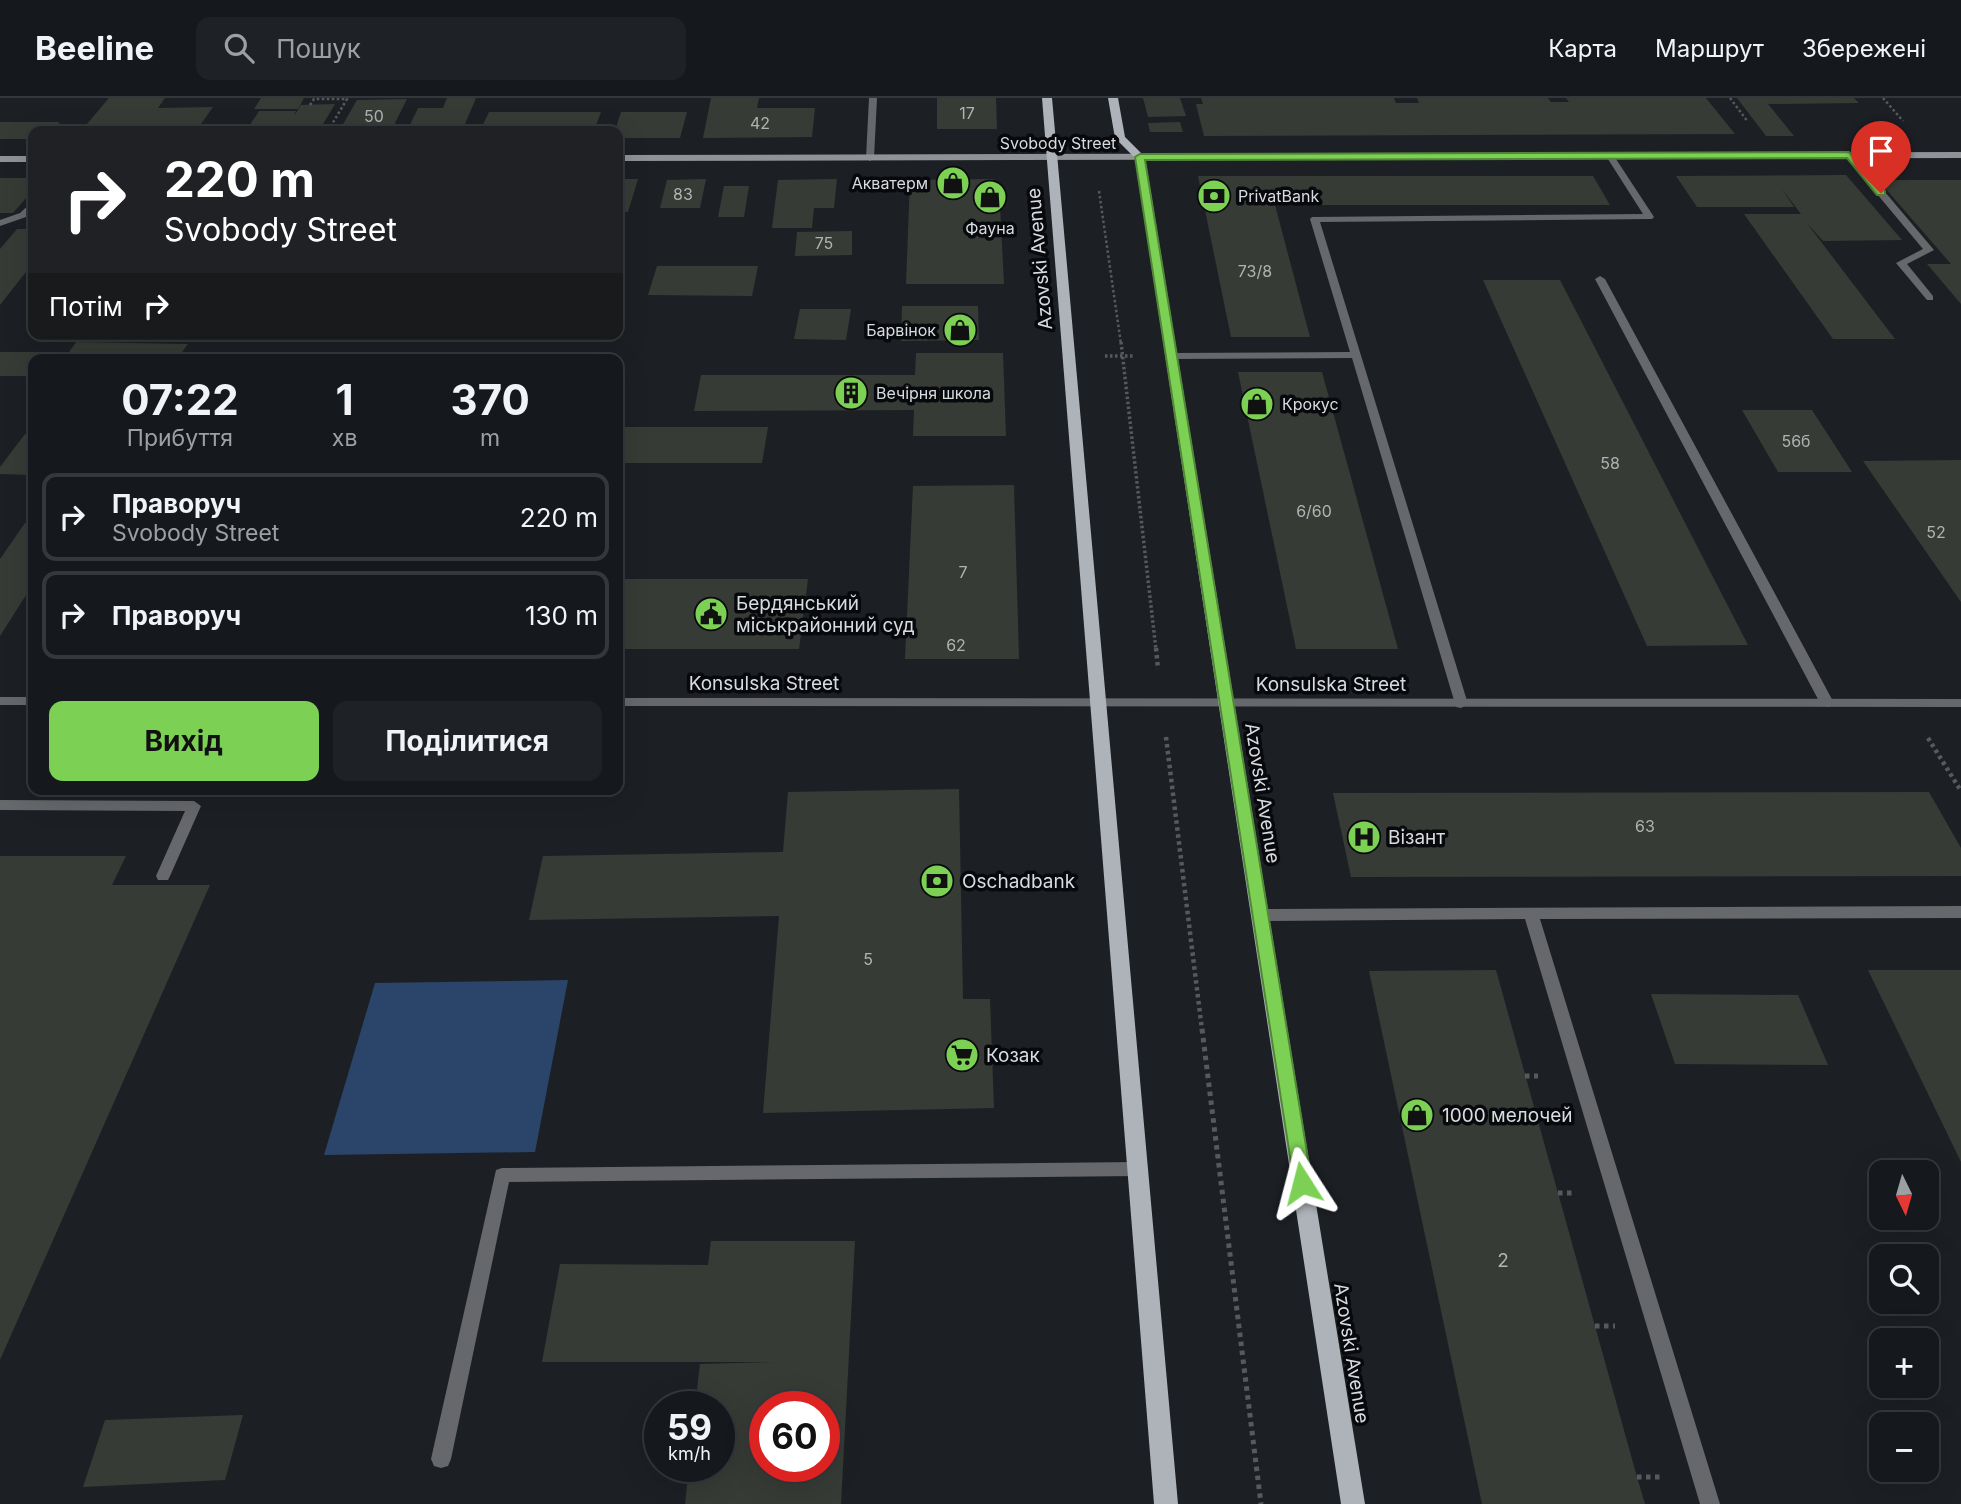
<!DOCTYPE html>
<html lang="uk">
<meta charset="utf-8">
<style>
body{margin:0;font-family:Inter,sans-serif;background:#1e2125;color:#f1f3f6;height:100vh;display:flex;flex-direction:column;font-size:26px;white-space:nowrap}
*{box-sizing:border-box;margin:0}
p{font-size:23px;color:#9da0a3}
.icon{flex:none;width:38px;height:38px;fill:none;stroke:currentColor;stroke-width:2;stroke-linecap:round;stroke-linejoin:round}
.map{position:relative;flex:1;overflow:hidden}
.sheet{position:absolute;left:28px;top:256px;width:595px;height:441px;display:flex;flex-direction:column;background:#15181c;border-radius:14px;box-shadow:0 7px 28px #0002,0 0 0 2px #34373b}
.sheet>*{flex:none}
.hud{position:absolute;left:28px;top:28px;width:595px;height:214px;border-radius:14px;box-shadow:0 7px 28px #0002,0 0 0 2px #34373b;background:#202124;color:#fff;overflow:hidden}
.needle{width:46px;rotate:175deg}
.controls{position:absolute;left:1869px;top:1062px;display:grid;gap:14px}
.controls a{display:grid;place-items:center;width:70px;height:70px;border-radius:14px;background:#15181c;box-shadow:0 7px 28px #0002,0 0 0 2px #34373b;font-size:35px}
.speed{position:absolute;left:644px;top:1293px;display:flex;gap:14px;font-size:35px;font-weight:700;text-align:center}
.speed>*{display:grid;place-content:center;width:91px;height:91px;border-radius:50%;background:#15181c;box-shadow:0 7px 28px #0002,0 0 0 2px #34373b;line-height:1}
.speed small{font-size:18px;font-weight:400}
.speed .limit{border:10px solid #d22;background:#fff;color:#111}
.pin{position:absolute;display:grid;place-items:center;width:60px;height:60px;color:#fff;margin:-72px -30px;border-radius:50% 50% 50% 0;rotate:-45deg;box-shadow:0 0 7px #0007}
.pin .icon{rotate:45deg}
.me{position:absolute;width:77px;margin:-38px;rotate:351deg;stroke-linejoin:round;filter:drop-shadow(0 0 5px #0008)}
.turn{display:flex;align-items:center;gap:24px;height:147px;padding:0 21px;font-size:32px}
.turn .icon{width:91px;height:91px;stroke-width:2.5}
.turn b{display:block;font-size:49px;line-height:60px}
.then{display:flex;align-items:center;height:66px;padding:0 21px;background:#0003;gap:14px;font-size:26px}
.eta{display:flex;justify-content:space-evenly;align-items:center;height:119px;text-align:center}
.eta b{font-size:42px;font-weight:700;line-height:49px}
.cta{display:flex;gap:14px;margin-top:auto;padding:14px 21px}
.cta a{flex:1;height:80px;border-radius:14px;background:#7cd154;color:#111;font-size:28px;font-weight:700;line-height:80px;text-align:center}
.cta a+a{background:#1e2125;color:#f1f3f6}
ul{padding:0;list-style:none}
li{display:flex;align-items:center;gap:21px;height:88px;margin:0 14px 10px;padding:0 7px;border:4px solid #34373b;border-radius:14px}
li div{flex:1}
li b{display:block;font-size:26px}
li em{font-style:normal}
header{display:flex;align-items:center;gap:42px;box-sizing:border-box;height:98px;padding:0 35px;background:#15181c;border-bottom:2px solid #34373b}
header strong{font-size:33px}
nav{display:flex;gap:38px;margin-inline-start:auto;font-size:24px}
.search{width:490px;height:63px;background:#1e2125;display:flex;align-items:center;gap:18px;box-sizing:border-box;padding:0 24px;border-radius:14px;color:#9da0a3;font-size:26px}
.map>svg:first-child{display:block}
.green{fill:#2b446a}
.building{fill:#373b35;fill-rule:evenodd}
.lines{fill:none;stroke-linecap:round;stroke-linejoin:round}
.path-far3{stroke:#565a5f;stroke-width:2.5;stroke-dasharray:2.5 2.5;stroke-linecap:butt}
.path-far2{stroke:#565a5f;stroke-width:3.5;stroke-dasharray:2.5 2.5;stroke-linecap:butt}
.path-far1{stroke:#565a5f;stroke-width:4.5;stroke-dasharray:3.5 3.5;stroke-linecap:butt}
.path{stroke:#565a5f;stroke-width:5;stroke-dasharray:4.5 4.5;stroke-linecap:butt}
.lane{fill:#66686b;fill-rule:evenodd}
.street{fill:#66686b;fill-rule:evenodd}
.secondary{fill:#8f9297;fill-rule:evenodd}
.primary{fill:#aeb3b9;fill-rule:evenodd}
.route{fill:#7cd154;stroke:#518837;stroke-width:2}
.labels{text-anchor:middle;stroke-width:7;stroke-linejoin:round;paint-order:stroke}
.number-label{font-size:16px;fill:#b0b3b4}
.far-street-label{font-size:16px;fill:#d8dbdf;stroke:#08090c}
.far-poi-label{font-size:16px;fill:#d8dbdf;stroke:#08090c;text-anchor:start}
.street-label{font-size:19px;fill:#d8dbdf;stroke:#08090c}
.poi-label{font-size:19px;fill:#d8dbdf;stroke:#08090c;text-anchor:start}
.near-number-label{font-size:19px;fill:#b0b3b4}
</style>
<header>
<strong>Beeline</strong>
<div class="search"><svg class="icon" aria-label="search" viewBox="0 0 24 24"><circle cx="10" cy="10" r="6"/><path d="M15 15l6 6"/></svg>Пошук</div>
<nav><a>Карта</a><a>Маршрут</a><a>Збережені</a></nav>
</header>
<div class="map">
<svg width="1961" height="1406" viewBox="0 0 1961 1406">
<rect width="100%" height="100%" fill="#1c2025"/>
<!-- green -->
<path class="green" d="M568 882 535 1054 324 1057 375 885Z"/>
<!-- building -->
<path class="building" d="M109 0H165L158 10 213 9 196 33H81Z
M261 0H304L298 11H254Z
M447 0H476L462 33H407L418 10H443Z
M711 0H759L757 10H815L812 39 703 40Z
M937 0H996L997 31H937Z
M1143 0H1180L1186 18 1148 19Z
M1201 0H1394L1396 5H1419L1417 0H1548L1551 4H1569L1566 0H1706L1735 36 1204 38 1196 6H1203Z
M1737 0H1854L1859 5 1768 6 1794 38H1766Z
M407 1 391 33H339L357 2Z
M335 6 319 33H246L259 13H296L294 18 301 7Z
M489 14H601L594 33H480Z
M621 14H687L680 40H618V33H615Z
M0 24H60L51 33H33V41H0Z
M1180 24 1183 34H1150L1148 25Z
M1846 77 1902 142 1823 143 1806 124 1895 241H1833L1744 116H1801L1782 91 1794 109H1697L1676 78Z
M1198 78H1593L1610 107H1275L1310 239H1231Z
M0 80H33V92L13 115H0Z
M618 81H638L628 114H618Z
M706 81 700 110H660L667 82Z
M837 81 834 110H814L812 130H772L778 82Z
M993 81 999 89 1004 186H906L910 82Z
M1878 82H1961V206L1927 166H1951Z
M724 88H749L744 119H718Z
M17 131H33V165L0 207V151Z
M852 133V157L795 158 797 134Z
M657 168H758L752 198 648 197Z
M1483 182H1560L1748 547 1647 548Z
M902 208H978L979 242 901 243Z
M800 211H851L846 242 794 241Z
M76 244 188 246 177 261H33V278H0V254H69Z
M916 255H1003L1006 338H913L914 312 694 313 701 277H915Z
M1238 274H1322L1398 551H1296Z
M1742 312H1812L1852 374H1778Z
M618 329H768L762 365H618Z
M25 336 33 337V377L0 376V369Z
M1961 362V504L1863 363Z
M1014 387 1019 561H905L913 388Z
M25 425H33V486L0 538V461Z
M618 481H808L799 551H618Z
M959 691 963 901H990L994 1010 763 1015 779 818 529 822 543 758 783 754 788 694Z
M1929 694 1961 750V778L1351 779 1333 695Z
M0 758H126L112 787H210L0 1262Z
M1496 872 1637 1379 1645 1406H1482L1369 873Z
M1868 872H1961V1064Z
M1651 896 1798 897 1828 967 1675 966Z
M711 1143H855L841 1406H685L689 1368H719V1309H695L700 1266 776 1264H542L560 1166 708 1167ZM765 1309H824V1368H765Z
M243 1317 225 1382 83 1389 105 1322Z"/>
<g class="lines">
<!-- path-far3 -->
<path class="path-far3" d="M1730 0 1748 24
M1883 0 1903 23
M310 7 314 1H347L328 33
M1099 93 1121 246"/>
<!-- path-far2 -->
<path class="path-far2" d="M1121 244 1156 552
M1105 258H1135"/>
<!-- path-far1 -->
<path class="path-far1" d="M1156 550 1158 571
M1166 639 1202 932
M1928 640 1961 693"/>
<!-- path -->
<path class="path" d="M1202 931 1261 1406
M1525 978H1538
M1558 1095H1575
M1595 1228H1615
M1637 1379H1661"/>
<!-- lane -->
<path class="lane" d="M869 0H877L874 60 870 63 866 60Z
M1610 55 1614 58 1654 119 1652 121 1320 124 1468 606 1461 610 1456 609 1352 260 1171 261 1166 258 1171 255 1350 254 1310 121 1312 119 1643 116 1606 58Z
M1846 55H1852L1934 152 1907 166 1933 198V202H1927L1896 165 1923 151 1846 59Z
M33 103V111L26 119 0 128V122L20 115Z
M1600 178 1605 181 1834 605 1832 608 1827 609 1820 605 1595 181Z
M0 702 194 703 201 708 170 778 168 782H158L156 778 185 713 0 712Z
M1961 808V820L1540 821 1720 1406H1700L1525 821 1259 823 1254 821 1252 817 1254 813 1259 811Z
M1138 1064 1144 1066 1147 1071 1144 1076 1138 1078 509 1084 451 1361 448 1368 441 1370 434 1368 431 1361 496 1072 502 1070Z"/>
<!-- street -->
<path class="street" d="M0 599H33V607H0Z
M618 600 1961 601V609L618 608Z"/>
<!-- secondary -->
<path class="secondary" d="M1961 54V60L618 63V57Z
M0 58H33V64H0Z"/>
<!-- primary -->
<path class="primary" d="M1042 0H1052L1178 1406H1154Z
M1108 0H1118L1125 39 1145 59 1365 1406H1341L1135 60 1115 40Z"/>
</g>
<!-- route -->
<path class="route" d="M1849 54 1885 93V97H1877L1847 60 1145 62 1312 1085 1309 1091 1302 1093 1295 1091 1135 59 1140 56Z"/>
<!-- icons -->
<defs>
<symbol id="shop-disc" viewBox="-11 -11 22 22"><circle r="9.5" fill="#7cd154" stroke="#08090c"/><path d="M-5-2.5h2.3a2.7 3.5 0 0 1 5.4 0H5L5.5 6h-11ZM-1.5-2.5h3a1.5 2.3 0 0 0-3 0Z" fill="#111"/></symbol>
<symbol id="bank-disc" viewBox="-11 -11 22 22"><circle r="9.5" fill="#7cd154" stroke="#08090c"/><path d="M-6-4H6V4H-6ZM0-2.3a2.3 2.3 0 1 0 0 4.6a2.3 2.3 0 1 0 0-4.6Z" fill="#111"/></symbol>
<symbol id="building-disc" viewBox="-11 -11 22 22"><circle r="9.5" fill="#7cd154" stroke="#08090c"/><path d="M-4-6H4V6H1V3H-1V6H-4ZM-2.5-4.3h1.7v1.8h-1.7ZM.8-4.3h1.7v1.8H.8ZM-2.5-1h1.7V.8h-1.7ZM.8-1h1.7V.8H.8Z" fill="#111"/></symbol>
<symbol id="civic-disc" viewBox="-11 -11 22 22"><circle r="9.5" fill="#7cd154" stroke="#08090c"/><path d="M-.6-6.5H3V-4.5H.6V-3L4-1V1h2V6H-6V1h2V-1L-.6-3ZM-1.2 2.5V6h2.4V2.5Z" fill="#111"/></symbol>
<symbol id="hospital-disc" viewBox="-11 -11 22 22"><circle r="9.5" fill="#7cd154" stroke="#08090c"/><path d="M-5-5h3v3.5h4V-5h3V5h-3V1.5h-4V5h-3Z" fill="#111"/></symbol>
<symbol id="supermarket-disc" viewBox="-11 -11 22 22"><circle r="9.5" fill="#7cd154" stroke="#08090c"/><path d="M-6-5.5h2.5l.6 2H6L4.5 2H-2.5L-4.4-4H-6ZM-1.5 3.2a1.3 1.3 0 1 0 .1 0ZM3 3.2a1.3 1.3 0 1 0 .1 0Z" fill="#111"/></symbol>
</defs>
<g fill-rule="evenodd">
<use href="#shop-disc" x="934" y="66" width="38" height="38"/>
<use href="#bank-disc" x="1195" y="79" width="38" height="38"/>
<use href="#shop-disc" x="971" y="80" width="38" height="38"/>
<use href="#shop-disc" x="941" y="213" width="38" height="38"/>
<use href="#building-disc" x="832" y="276" width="38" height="38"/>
<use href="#shop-disc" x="1238" y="287" width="38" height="38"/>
<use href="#civic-disc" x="692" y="497" width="38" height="38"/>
<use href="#hospital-disc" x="1345" y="720" width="38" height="38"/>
<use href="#bank-disc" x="918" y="764" width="38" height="38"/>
<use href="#supermarket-disc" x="943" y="938" width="38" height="38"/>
<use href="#shop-disc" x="1398" y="998" width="38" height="38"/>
</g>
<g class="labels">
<!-- number labels -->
<g class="number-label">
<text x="967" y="21">17</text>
<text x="374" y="24">50</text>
<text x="760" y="31">42</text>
<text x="683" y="102">83</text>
<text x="824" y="151">75</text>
<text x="1255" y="179">73/8</text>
<text x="1796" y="349">56б</text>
<text x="1610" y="371">58</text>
<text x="1314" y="419">6/60</text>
<text x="1936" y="440">52</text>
<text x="963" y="480">7</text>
<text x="956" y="553">62</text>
<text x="1645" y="734">63</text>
<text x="868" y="867">5</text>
</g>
<!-- far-street labels -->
<g class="far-street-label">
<text x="1058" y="51">Svobody Street</text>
</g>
<!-- far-poi labels -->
<g class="far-poi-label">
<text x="928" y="91" text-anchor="end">Акватерм</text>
<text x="1238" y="104">PrivatBank</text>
<text x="990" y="136" text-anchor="middle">Фауна</text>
<text x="936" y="238" text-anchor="end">Барвінок</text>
<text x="876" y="301">Вечірня школа</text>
<text x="1282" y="312">Крокус</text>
</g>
<!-- street labels -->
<g class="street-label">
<text transform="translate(1039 161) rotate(-95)" y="7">Azovski Avenue</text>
<text x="764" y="592">Konsulska Street</text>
<text x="1331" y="593">Konsulska Street</text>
<text transform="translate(1263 695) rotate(81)" y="7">Azovski Avenue</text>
<text transform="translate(1352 1255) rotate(81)" y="7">Azovski Avenue</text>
</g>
<!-- poi labels -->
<g class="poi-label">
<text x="736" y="512">Бердянський<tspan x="736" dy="22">міськрайонний суд</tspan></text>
<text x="1388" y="746">Візант</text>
<text x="962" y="790">Oschadbank</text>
<text x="986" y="964">Козак</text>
<text x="1442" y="1024">1000 мелочей</text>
</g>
<!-- near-number labels -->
<g class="near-number-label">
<text x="1503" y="1169">2</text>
</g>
</g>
</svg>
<div class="controls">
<a><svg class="needle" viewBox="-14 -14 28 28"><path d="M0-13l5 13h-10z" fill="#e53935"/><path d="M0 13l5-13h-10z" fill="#9da0a3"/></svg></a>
<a><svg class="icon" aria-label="search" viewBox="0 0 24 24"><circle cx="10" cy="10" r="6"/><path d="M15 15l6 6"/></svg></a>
<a>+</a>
<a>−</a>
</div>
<div class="speed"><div>59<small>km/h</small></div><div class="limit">60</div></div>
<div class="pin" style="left:1881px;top:95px;background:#d93025"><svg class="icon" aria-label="arrive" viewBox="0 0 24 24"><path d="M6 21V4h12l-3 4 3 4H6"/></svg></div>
<svg class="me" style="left:1302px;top:1085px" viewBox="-20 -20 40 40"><path d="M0-17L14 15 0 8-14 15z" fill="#7cd154" stroke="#fff" stroke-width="4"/></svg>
<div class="hud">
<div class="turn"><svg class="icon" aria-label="right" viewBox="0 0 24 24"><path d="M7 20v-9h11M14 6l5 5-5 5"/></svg><div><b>220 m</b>Svobody Street</div></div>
<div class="then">Потім<svg class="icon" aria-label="right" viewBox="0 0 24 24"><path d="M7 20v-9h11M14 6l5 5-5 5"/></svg></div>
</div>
<section class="sheet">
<div class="eta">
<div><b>07:22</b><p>Прибуття</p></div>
<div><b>1</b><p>хв</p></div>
<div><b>370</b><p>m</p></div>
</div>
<ul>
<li><svg class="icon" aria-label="right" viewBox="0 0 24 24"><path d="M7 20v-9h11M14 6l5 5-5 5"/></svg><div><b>Праворуч</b><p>Svobody Street</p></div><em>220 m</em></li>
<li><svg class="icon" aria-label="right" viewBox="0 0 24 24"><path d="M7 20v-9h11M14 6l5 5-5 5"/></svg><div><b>Праворуч</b></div><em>130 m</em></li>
</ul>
<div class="cta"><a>Вихід</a><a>Поділитися</a></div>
</section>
</div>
